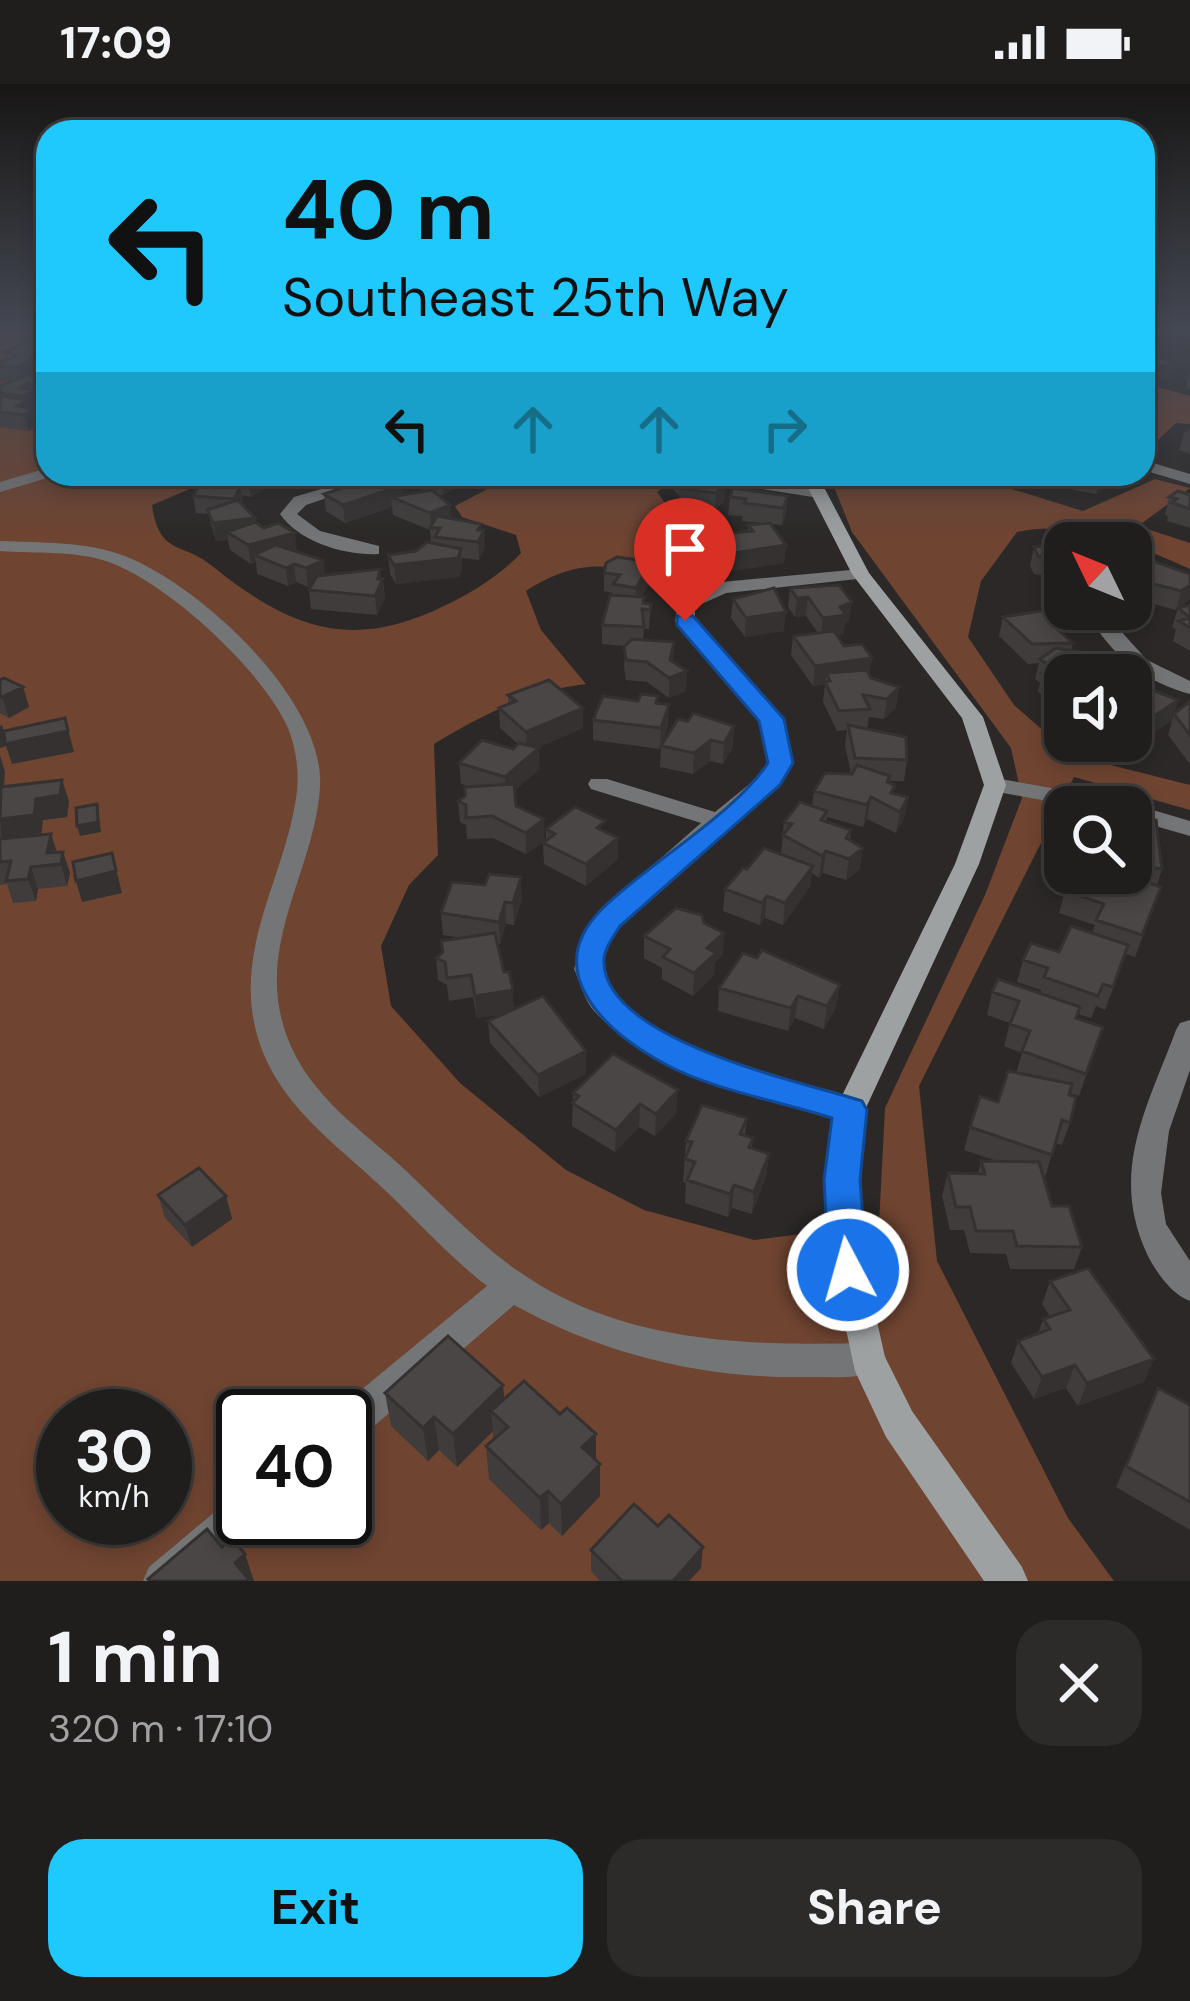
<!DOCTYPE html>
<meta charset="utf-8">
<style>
body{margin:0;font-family:"DM Sans",sans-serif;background:#2d2b2a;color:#f1f3f6;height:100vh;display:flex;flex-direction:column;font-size:45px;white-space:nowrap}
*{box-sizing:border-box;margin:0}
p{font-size:39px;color:#a2a2a4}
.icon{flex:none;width:66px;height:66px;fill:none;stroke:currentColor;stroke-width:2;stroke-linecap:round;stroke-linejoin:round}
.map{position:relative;height:1497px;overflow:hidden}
.details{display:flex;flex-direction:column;background:#201e1d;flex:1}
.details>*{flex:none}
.banner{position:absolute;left:36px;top:36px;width:1119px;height:366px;border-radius:36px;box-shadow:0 6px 18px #0003,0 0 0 3px #3d3c3b;background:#20c9fd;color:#111;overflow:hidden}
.needle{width:78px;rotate:313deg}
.fabs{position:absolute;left:1044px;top:438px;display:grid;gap:24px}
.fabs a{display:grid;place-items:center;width:108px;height:108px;border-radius:24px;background:#201e1d;box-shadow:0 6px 18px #0003,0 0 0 3px #3d3c3b;font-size:60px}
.speed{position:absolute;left:36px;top:1305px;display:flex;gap:24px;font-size:60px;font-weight:700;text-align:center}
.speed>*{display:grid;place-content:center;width:156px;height:156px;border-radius:50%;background:#201e1d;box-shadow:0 6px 18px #0003,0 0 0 3px #3d3c3b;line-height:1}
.speed small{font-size:30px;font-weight:400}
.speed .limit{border:6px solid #111;border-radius:18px;background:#fff;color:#111}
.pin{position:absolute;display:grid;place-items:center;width:102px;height:102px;color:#fff;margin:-123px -51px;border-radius:50% 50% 50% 0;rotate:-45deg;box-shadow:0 0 12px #0007}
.pin .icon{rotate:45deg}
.me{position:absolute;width:132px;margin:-66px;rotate:354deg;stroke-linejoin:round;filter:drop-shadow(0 0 9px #0008)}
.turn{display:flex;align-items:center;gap:42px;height:252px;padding:0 48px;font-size:54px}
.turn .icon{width:156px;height:156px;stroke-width:2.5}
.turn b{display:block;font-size:84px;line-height:102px}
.lanes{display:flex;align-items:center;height:114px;padding:0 48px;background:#0003;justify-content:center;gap:60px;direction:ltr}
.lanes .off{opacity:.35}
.round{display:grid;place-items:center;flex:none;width:126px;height:126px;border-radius:36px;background:#2d2b2a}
.overview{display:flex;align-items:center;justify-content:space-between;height:204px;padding:0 48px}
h1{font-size:72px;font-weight:700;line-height:90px}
.button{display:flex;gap:24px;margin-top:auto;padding:24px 48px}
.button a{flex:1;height:138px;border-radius:36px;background:#20c9fd;color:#111;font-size:48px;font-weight:700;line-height:138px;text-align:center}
.button a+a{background:#2d2b2a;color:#f1f3f6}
.status{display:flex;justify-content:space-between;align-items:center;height:84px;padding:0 60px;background:#201e1d;direction:ltr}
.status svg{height:33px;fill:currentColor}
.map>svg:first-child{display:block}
.green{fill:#6f4431;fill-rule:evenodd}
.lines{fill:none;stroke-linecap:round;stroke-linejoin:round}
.street{fill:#747576;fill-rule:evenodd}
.secondary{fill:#9ea1a2;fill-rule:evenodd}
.wall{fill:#403c3b}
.shaded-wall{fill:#343130}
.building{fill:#4a4645;stroke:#343130;stroke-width:3}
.route{fill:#1a73e8;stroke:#114b97;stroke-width:3}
</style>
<div class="status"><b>17:09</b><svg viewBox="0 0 49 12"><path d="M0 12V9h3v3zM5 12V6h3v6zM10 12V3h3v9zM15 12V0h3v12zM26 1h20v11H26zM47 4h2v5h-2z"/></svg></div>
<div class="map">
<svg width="1190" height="1497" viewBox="0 0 1190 1497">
<rect width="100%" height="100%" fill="#2b2827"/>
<!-- green -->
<path class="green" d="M10 246H48V390H225L152 421C159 472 183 458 211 481 290 545 352 568 446 521 474 507 499 492 521 469L516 451 462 433 455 422 503 397 560 399 582 390 682 391 657 408 673 430 704 445 696 460 723 496C644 507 609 453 526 507L541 546 586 600C529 607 483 630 434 660L438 771 409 801 381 862 391 922 460 999 566 1086 644 1126 754 1156 879 1140 885 1024 985 811 1022 714 1011 664 852 448 829 390H963L1083 427 1155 395 1190 404 1138 442 1190 459V485C1136 461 1077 435 1017 448L981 497 968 553 1014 621 1071 671 1190 701V726L1074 693 919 1002 937 1177 1068 1434 1114 1497H0V250ZM63 1332H165V1434H63ZM243 1332H345V1434H243Z
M1143 299 1190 312V340L1176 339 1143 370Z"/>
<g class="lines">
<!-- street -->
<path class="street" d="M1143 376 1190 390V400L1143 386Z
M48 384V390L54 392 0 408V398Z
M372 390H397L306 421 297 430 320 447 379 462V470C346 472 299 458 280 430L294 413Z
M691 390H730L819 404 827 409 819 414 699 395Z
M0 457C41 459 86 457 125 472 201 502 326 617 320 704 315 777 269 842 278 916 288 990 338 1028 391 1073 436 1113 476 1160 527 1193 628 1260 752 1262 868 1259L881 1263 886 1275 881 1287C858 1295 831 1293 807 1293 704 1295 605 1271 514 1221L358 1356 345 1361V1332L332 1330 487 1202C451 1174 420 1140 387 1108 337 1060 274 1019 256 947 234 861 287 790 297 707 299 686 296 664 288 644 262 586 169 500 109 478 75 466 35 470 0 467Z
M861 485 870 490 867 494 726 509 695 523V536L782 635 792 679C760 726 706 757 664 795 639 817 602 847 602 883 602 956 806 1000 861 1018L865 1026 861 1034 850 1038C765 1015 656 994 594 927 584 916 580 898 574 885L586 848 604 824 701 739 591 705 588 700 591 695H607L715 728 762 690 770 679 761 636 675 537 679 516 722 498Z
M1103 533 1110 535 1147 576 1190 597V610C1147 598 1117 576 1093 539Z
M995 694 1119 716 1190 737V752L1131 735V723H1080L987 706 984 701 987 696Z
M1190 936V986L1169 1047 1161 1109 1166 1140 1190 1177V1217C1171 1210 1156 1188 1147 1170 1109 1088 1147 1024 1176 946L1180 939Z
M243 1410V1434H261L257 1444 194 1497H143L149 1483 229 1416Z"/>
<!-- secondary -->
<path class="secondary" d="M801 390H817L869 489 983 633 1006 701 979 780 865 1026 858 1153 885 1273 912 1327 1022 1483 1028 1497H984L886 1353 855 1287 826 1153 835 1026 955 780 984 701 962 634 852 490Z"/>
</g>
<!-- wall -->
<path class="wall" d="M21 246H48V280L43 279 38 286 39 290 48 292V317L37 316 39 322 34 324 35 325 39 341 29 347 0 343V302L9 298 0 297V278L7 275 5 268 32 257 24 256Z
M1143 266 1173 280 1169 295 1157 297 1143 292Z
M1190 289V306L1185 305 1189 290Z
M1190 345V370L1179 366 1184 349Z
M228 390H322L301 398 290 392 289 403 266 404 251 413 242 411 243 421 255 434 256 439 297 468 323 476 325 492 383 495 385 514 377 531 311 525 309 506 312 501 308 503 296 498 288 502 257 490 256 478 251 480 230 466 228 456 216 457 208 430 196 429 193 412 227 396 226 391Z
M411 390H474V395L443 411 435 409 450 421 451 434 484 446 485 464 479 476 462 474V484L459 493 396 500 390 490 388 471 416 467 431 459 430 446 393 431 392 423 345 439 326 427 324 410 404 411 429 407 412 403Z
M674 390H695L700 395 725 400 724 417 715 427 681 422V415L673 405Z
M1037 390H1109L1106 403 1096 410 1035 399Z
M1190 411V444L1167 437 1168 432 1165 431 1169 413Z
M788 412 786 430 782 441 771 440 786 461 784 479 733 487 721 469 722 450 748 448V441L763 439 742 437 743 432 728 431 730 413Z
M1052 451 1065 459V494L1034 490 1030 482 1034 463 1050 462Z
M651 478V497L641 513H644V519L651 520 649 545H644L643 556 673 578 686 607 669 614 647 598 626 596 624 583 625 562 602 560V541L613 511V509L604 507V489Z
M1131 481 1190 490V515L1178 524 1190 521V567L1173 557 1176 546 1172 543 1178 524 1176 526 1131 514Z
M790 504 849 537 845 539 843 551H837L844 562 871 594 899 603 896 623 884 635 869 633 867 645 907 676 904 697H890L889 699 894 710 908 713 904 734 896 749 867 735 863 743 827 733 826 738 851 746 850 756 860 785 846 796 823 789 819 794 812 789 810 803 783 841 765 834 760 841 723 827 725 805 747 785 781 770 784 738 812 722 814 707 851 690 845 661 847 646 837 647 823 618 825 600 813 602 791 571 793 552 818 549 806 532 795 533 788 523Z
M733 515 784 547 745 553 731 534Z
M1003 533 1060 547 1073 559 1065 591V624L1038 608 1040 599 1035 595 1039 579 1028 580 999 552Z
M0 596 23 603 29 623 9 634 0 629Z
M1131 602 1178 616 1172 636 1144 656 1131 649Z
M508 611 583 644 537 664 540 685 515 706 516 722 545 757 526 770 493 754 467 755 466 741 460 738 458 717 465 712 469 702 461 700 459 679 513 665 518 660 500 644 499 624 508 620Z
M658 612V619L668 641 662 661 678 635 733 663 723 680 710 677 693 690 660 683 661 663 660 665 593 656V636L638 617Z
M1190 617V680L1168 651 1174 630Z
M0 672 5 688 4 703 69 717 67 733 43 736 41 751 57 768H63L70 789 67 802 38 805 36 817 13 819 7 800 0 801Z
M1131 733 1162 785 1157 802 1161 803 1135 873 1126 870 1105 926 1096 922 1091 934 1078 930 1077 934 1103 943 1079 1012 1070 1009V1039L1062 1061 1055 1059 1045 1094H1043L1052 1122 1082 1163 1074 1185H1010L1006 1170 970 1169 964 1146H950L942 1112 948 1089 978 1090 981 1077H997L964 1066 970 1043 998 1018 1016 989 1022 969 1004 962 1010 939 987 931 992 908 1040 909 1041 906 1017 898 1023 876 1059 868 1092 849 1095 841 1059 829 1065 807 1099 798 1098 789H1131Z
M546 745 605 747 618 775 586 802 544 780 543 759 546 756Z
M522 815 514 841 506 840 500 860H498L514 925 586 967V990L539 1013 490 959 488 937 501 931 477 934 473 913 449 917 447 901 438 896 436 874 442 869 441 857 461 854 443 851 441 829Z
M704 839 724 849 723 871 715 878 714 891 693 912 662 895V884L644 874V852Z
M743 869 836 923 824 945 795 934 788 947 718 927 719 904Z
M613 970 676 1029 655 1052 639 1043 615 1068 572 1042 573 1009Z
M747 1034 745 1052 753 1054 752 1064 769 1070 766 1092 752 1130 732 1124 728 1133 685 1119 686 1099 683 1098 686 1057Z
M158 1111 226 1112 232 1135 192 1163 165 1134Z
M1050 1197 1144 1298 1078 1322 1066 1304 1034 1315 1011 1279 1018 1257 1038 1250 1043 1235 1050 1232 1042 1220Z
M1158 1304 1190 1321V1446L1116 1403Z
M385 1309 504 1315 596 1375 600 1412 562 1452 549 1439 541 1446 489 1395 486 1362 493 1356V1347L457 1383 439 1366 428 1377 391 1342Z
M591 1466 701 1484 689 1497H600L591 1487Z"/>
<!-- shaded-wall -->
<path class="shaded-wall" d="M40 264 43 279 38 286 39 290 18 300 14 284 30 274Z
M1173 280 1169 295 1157 297 1160 282Z
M28 299 30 308 35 306 39 322 31 326 35 325 39 341 29 347 24 331 17 322 25 318 20 304Z
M258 390H264L266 404 251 413 248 396Z
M300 390H322L301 398Z
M449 390H474V395L443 411 442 393Z
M1104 390H1109L1106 403 1096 410 1100 393Z
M234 396 237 410 240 403 243 421 237 432 231 403Z
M725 400 724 417 715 427 716 409Z
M403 401 404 419 391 413 392 423 345 439 343 421Z
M788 412 786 430 782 441 783 424Z
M450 421 451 438 431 444 430 429Z
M255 434 258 452 227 448 228 456 216 457 213 439Z
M481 440V451L484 446 485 464 479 476 478 446Z
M295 449 297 468 254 471 256 478 251 480 248 461Z
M786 461 784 479 733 487 734 469Z
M461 465 462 484 459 493 396 500 394 481Z
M323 476 325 494 308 503 306 484Z
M651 478V497L635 523 636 504Z
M294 480 296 498 288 502 286 484Z
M380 485 385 514 377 531 375 512Z
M1190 501V515L1176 526 1181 507Z
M808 513 806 532 795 533 797 514Z
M852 518 849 537 845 539 843 551 821 553 823 534Z
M786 528 784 547 745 553 746 534Z
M674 558 673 578 687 587 686 607 669 614 670 576Z
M872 574 869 594 826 589 825 601 813 602 815 582Z
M23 603 29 623 9 634 2 613Z
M899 603 896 623 884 635 887 615Z
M1178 616 1172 636 1144 656 1150 635Z
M669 621 668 641 660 665 661 644Z
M583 624V644L527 668 526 648Z
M65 634 74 668 12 680 6 662 0 664V642L2 641 8 659Z
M734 642 733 663 723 680 724 659Z
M711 656 710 677 693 690 694 669Z
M539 664 540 685 506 714 505 693Z
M0 672 5 688 3 705 0 706Z
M62 696 69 717 67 733 43 736 41 752 2 757 0 735Z
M871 713 867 735 863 743 867 721Z
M908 713 904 734 896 749 900 728Z
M97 720 101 748 80 752 77 742Z
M544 735 545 757 526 770V749Z
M51 750 58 771 47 769Z
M618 754V775L586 802V780Z
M863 764 860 785 846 796 849 775Z
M826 767 823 789 819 794 822 772Z
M63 768 70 789 67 802 61 780Z
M112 769 122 809 82 818 76 797Z
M813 782 810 803 783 841 785 819Z
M31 783 38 805 36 817 28 795Z
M521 793 522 815 514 841 513 819Z
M767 812 765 834 760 841 762 819Z
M505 818 506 840 500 860 499 838Z
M724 849 723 871 715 878 714 891 693 912 694 889 707 864Z
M840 901 836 923 824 945 827 922Z
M513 906 514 929 477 934 475 912Z
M798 912 795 934 788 947 791 924Z
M586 967V990L539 1013 538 991Z
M678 1006 676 1029 655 1052 656 1030Z
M640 1020 639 1043 615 1068 616 1046Z
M769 1070 766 1092 752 1130 754 1108Z
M734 1101 732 1124 728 1133 730 1110Z
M226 1112 232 1135 192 1163 185 1141Z
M1154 1275 1144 1298 1078 1322 1087 1299Z
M1075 1281 1066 1304 1034 1315 1042 1293Z
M503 1301 506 1334 491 1327 493 1347 457 1383 453 1350Z
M434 1333 439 1366 428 1377 423 1344Z
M596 1350V1382L582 1363Z
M600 1380V1412L562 1452 561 1420Z
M548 1407 549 1439 541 1446 540 1414Z
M703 1463 701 1484 689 1497H673Z
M245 1470 254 1497H241L235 1479Z"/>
<!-- building -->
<path class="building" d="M48 250V265L40 264 30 274 35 275 14 284 0 282V278L17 271 5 268Z
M1143 266 1150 267 1173 280 1160 282 1143 275Z
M27 291 48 294V302L28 299 20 304 35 306 23 312 0 309V302Z
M0 312 28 316 17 322 35 325 24 331 0 328Z
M228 390H258L248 396 226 391Z
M676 390H695L700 395 725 400 716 409 682 405 686 401Z
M212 396H234L231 403H240L234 415 193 412 200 400Z
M365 396 403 401 343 421 324 410Z
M733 404 788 412 783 424 744 419 746 415 730 413Z
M432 406 450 421 430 429 391 413Z
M1178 407 1190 411V425L1172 419 1177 415 1169 413Z
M238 416 255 434 213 439 207 426Z
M437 432 481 440 478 446H484L478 458 435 453 440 444H430Z
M255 438 264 444 278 439 295 449 248 461 227 448Z
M770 439 786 461 734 469 722 450 753 447 748 441Z
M1052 451 1075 452 1079 459H1065V475L1038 472 1034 463 1057 461Z
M427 458 461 465 458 474 394 481 388 471 416 467Z
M276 461 323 476 306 484 294 480 286 484 254 471Z
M617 473 651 478 636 504 613 500 620 491 604 489 606 479Z
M1142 473 1190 490V501L1181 507 1131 494V481Z
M380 485 378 495H383L375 512 309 506 317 492Z
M839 501 852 518 840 523 846 531 823 534 808 513 797 514 790 504Z
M774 504 786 528 746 534 733 515Z
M610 511 644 513 643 519 651 520 650 526 642 525 644 543 602 541Z
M1190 521V544L1179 537 1190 534 1178 524Z
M1047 526 1062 539 1053 541 1073 559 1032 560 1003 533Z
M834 547 844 562 862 560 872 574 815 582 793 552Z
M632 555 674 558 670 576 687 587 669 594 647 578 626 576 624 563Z
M1056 564 1079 568 1075 583 1087 591H1065V602L1042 589 1054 585 1040 575Z
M867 586 871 594 899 603 887 615 863 611 870 625 839 627 825 598 830 597 826 589Z
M4 594 23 603 2 613 0 612V596Z
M549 596 583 624 526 648 499 624 516 617 508 611Z
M1131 602 1141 606 1145 603 1178 616 1150 635 1131 626Z
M641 610 658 612 656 619 669 621 661 644 593 636 603 612 638 617Z
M1190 617V651L1174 630Z
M693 629 734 642 724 659 711 656 694 669 661 662 678 635 688 637Z
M65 634 68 647 5 660 4 647Z
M848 641 906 653 907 676 855 674Z
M482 656 513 665 519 659 539 664 505 693 459 679Z
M857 681 890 692 887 698 895 701 891 709 908 713 900 728 871 713 867 721 814 707 825 689 852 690Z
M62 696 60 711 36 715 34 731 0 735 1 703Z
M514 700 516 722 544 735 526 749 492 732 466 734V721L458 717 465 712V703Z
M800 718 827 727 821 736 851 746 846 754 863 764 849 775 826 767 822 772 783 751 792 740 784 738Z
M97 720 98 738 77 742 76 724Z
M575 723 605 737 597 744 618 754 586 780 543 759 555 750 546 745Z
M1131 733 1156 736 1162 785 1131 781Z
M51 750 47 769 63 768 61 780 31 783 28 795 6 797 11 777 0 778V755Z
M764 764 813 782 785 819 767 812 762 819 725 805 743 784 747 785Z
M112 769 116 787 76 797 73 778Z
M1106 789H1117L1161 803 1142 851 1096 836 1104 820 1065 807 1073 790 1102 799Z
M489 790 521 793 513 819 505 818 499 838 441 829 452 798 485 801Z
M676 824 702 831 704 839 724 849 707 864 716 869 694 889 663 873 670 865 644 852Z
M1071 842 1128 861 1113 903 1103 900 1098 912 1044 893 1048 884 1023 876 1031 859 1059 868Z
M495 849 504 888H509L513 906 475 912 471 891 447 894 445 878 436 874 443 868 441 857Z
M762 866 840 901 827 922 798 912 791 924 719 904 743 869 757 874Z
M998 895 1080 923 1076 934 1103 943 1086 990 1022 967 1030 947 1010 940 1019 917 992 908Z
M543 912 586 967 538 991 488 937Z
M613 970 678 1006 656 1030 640 1020 616 1046 572 1019 579 1012 573 1009Z
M1008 987 1072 1000 1069 1011 1076 1013 1070 1039 1062 1036 1052 1071 970 1043 980 1012 998 1018Z
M702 1021 747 1034 740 1050 753 1054 749 1063 769 1070 754 1108 734 1101 730 1110 687 1096 695 1078 685 1075 692 1058 686 1057Z
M981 1077 1039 1078 1052 1122H1069L1082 1163 1017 1162 1013 1147H976L970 1123H956L948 1089 985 1090Z
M199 1084 226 1112 185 1141 158 1111Z
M1088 1184 1154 1275 1087 1299 1075 1281 1042 1293 1018 1257 1050 1245 1043 1235 1070 1226 1050 1197Z
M448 1252 503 1301 453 1350 434 1333 423 1344 385 1309Z
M524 1297 560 1330 567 1324 596 1350 582 1363 600 1380 561 1420 548 1407 540 1414 486 1362 508 1343 491 1327Z
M1158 1304 1190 1321V1418L1126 1382Z
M634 1420 658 1442 669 1431 703 1463 673 1497H622L591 1466Z
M207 1445 222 1463 232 1454 245 1470 235 1479 250 1497H150L148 1495Z"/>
<!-- sky -->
<linearGradient id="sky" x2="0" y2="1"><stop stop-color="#181615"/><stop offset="0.54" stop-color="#444852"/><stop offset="1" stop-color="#444852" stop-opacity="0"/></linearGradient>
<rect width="1190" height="455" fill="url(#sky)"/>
<!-- route -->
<path class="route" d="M677 532H693L784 635 793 679 780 701 620 842C614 852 605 863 604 875 600 956 803 998 862 1017L867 1026 860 1096 867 1186 862 1198 848 1202 835 1198 829 1186 824 1096 832 1034C782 1018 710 1005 665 980 606 948 539 888 602 825 647 780 736 729 768 679L759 637 677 541Z"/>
</svg>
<div class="fabs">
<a><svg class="needle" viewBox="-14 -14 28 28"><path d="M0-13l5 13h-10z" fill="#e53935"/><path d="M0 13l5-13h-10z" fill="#a2a2a4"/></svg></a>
<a><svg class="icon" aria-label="sound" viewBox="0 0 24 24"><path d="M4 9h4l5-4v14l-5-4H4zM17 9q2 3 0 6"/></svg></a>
<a><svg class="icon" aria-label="search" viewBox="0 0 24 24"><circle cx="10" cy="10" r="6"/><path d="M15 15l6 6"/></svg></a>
</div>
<div class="speed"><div>30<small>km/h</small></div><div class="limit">40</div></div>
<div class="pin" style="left:685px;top:537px;background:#d93025"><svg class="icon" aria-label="arrive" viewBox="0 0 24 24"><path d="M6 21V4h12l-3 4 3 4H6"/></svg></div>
<svg class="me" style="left:848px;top:1186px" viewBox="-20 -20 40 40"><circle r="17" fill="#1a73e8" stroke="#fff" stroke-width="3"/><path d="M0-11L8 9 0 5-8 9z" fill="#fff"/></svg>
<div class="banner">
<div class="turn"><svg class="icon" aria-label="left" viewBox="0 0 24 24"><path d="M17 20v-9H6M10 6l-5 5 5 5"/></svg><div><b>40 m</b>Southeast 25th Way</div></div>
<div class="lanes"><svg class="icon" aria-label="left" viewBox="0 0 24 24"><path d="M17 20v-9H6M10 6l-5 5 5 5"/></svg><svg class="icon off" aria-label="ahead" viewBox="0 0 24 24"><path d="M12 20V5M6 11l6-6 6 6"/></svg><svg class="icon off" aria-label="ahead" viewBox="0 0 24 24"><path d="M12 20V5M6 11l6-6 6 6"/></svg><svg class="icon off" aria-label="right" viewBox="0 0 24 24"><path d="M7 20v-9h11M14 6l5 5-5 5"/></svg></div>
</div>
</div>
<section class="details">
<div class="overview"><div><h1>1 min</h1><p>320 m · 17:10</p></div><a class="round"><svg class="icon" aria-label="close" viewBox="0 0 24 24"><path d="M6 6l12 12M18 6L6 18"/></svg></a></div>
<div class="button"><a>Exit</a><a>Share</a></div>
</section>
